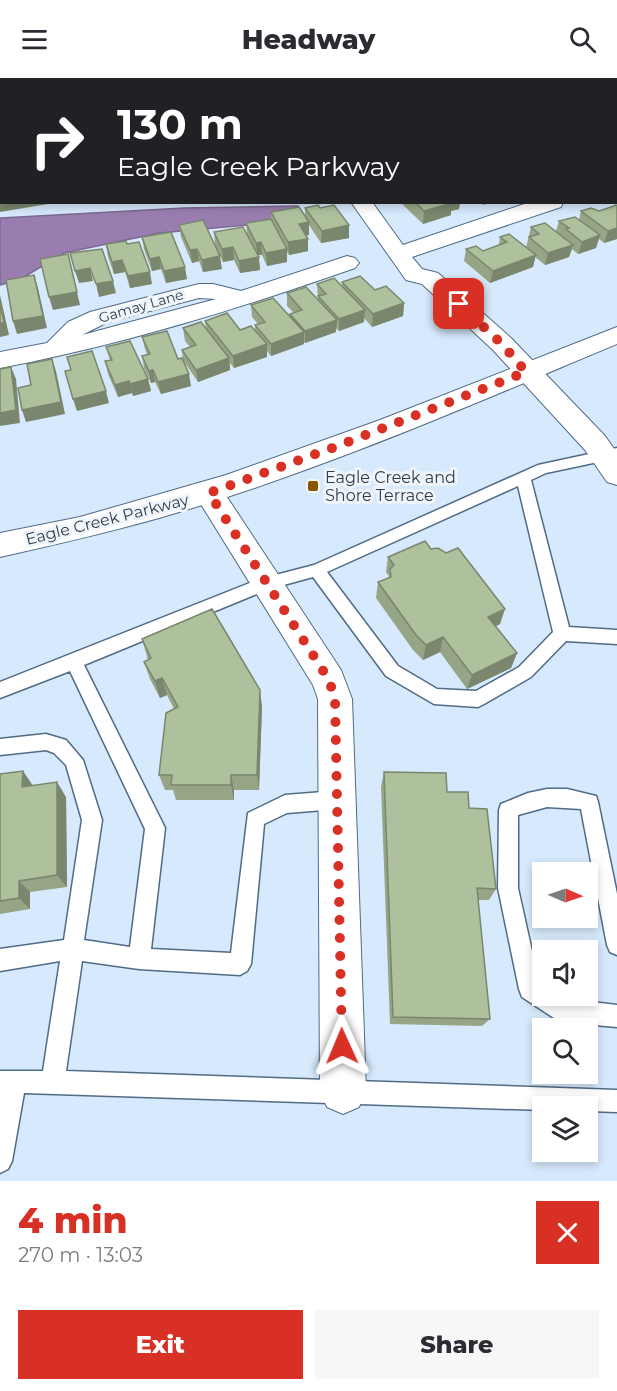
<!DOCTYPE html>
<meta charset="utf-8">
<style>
body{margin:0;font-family:Montserrat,sans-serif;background:#f7f7f7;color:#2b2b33;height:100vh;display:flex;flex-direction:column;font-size:22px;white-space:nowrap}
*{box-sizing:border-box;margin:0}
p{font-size:20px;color:#7c7c81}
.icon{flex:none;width:33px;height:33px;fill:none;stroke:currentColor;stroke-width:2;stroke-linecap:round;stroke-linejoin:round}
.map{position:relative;height:1103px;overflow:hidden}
.side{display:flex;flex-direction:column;background:#fff;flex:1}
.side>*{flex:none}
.hud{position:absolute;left:0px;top:0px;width:618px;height:126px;box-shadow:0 3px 9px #0003;background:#202124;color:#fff;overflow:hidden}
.needle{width:39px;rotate:92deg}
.controls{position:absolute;left:532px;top:784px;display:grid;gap:12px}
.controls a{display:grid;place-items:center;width:66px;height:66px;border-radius:0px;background:#fff;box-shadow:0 3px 9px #0003;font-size:30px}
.pin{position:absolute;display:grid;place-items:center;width:51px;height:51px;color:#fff;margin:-26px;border-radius:12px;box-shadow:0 3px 9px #0006}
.me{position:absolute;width:66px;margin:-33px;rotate:359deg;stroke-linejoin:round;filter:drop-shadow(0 0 4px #0008)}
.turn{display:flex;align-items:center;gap:21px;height:126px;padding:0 18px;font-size:27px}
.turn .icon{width:78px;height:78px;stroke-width:2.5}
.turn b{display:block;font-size:42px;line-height:51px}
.round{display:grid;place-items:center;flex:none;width:63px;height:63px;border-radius:0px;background:#f7f7f7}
.summary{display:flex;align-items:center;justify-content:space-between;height:102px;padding:0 18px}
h1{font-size:36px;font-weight:800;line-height:45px;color:#d93025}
.cta{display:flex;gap:12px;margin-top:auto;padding:12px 18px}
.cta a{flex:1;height:69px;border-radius:0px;background:#d93025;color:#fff;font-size:24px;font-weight:800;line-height:69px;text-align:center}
.cta a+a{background:#f7f7f7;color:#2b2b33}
header{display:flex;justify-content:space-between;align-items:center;height:78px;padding:0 18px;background:#fff;font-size:27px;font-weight:800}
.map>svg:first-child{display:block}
.water{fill:#997db0;stroke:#7a6a91;stroke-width:1.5}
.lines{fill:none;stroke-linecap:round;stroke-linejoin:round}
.lane-casing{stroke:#506b86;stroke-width:3}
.street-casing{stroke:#506b86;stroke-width:2}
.secondary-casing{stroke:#506b86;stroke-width:2}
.lane{fill:#fff;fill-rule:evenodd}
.street{fill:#fff;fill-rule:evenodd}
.secondary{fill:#fff;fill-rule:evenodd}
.wall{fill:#96a586}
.shaded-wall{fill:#7a866d}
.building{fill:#aec09c;stroke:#7a866d;stroke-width:1.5}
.route{stroke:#d93025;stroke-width:10;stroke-dasharray:0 18}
.poi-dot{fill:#885400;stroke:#eff5fb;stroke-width:2}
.labels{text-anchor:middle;stroke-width:6;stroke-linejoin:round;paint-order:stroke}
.far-street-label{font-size:14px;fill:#313d49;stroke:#eff5fb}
.poi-label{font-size:16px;fill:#313d49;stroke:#eff5fb;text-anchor:start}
.street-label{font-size:16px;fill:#313d49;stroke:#eff5fb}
</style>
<header><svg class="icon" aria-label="menu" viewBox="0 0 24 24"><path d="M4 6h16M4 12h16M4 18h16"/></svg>Headway<svg class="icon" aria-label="search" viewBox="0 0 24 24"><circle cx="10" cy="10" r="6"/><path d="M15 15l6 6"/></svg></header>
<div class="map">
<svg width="617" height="1103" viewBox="0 0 617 1103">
<rect width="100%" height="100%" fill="#d7e9fc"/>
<!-- water -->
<path class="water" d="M292 128H298L302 135 259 146 159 155 64 175 19 202 0 207V140L184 130Z"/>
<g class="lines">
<defs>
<path id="lane" d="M617 370V380L546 395 531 402 569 549 617 552V566L566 563 531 599 484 626 478 629 434 626 386 598 313 499 269 511 84 587 165 750 151 871 231 875 248 735 285 717 336 713 343 716 345 722 343 728 336 731 287 735 264 746 251 886 247 893 240 897 139 891 82 883 66 993 617 1012V1034L588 1033V1029H543V1032L24 1015 12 1083 8 1091 0 1095V993H43L60 883 0 893V871L64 862 82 742 66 687 54 675 46 672 0 677V661L46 656 66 662 83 682 102 742 84 862 130 869 145 751 70 593 0 620V604L260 501 314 487 538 387ZM518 408 553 554 519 589 476 613 437 611 398 588 327 494Z
M547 711H567L596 718 598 724 617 816V877L610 874 607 867 581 731 547 729 518 737V810L539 905 543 907V918L617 927V949L560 944 522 919 519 911 498 810 499 732 501 726 528 715Z"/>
<path id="street" d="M261 0H279L280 2H262Z
M529 0H547L548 2H530Z
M0 67H2V79H0Z
M351 124H372L403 167 530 124H563L561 129 412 179 422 191 438 195 511 260 605 358 617 375V407L607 404 585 372 493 272 422 206 406 202Z
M347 178 355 180 359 185 355 190C238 231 122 267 0 290V274L47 265 68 244 90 234 199 206H213L241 213ZM199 220 216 221 82 257 108 244Z
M209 404 219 407 341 592 352 621 366 1013 359 1029 343 1036 327 1029 320 1013 318 621 313 607 194 415 199 407Z"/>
<path id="secondary" d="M617 249V266C466 329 316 395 159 440 106 455 53 467 0 479V455L80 439 226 397 380 342Z"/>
</defs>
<!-- lane casing -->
<use href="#lane" class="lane-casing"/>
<!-- street casing -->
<use href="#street" class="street-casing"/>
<!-- secondary casing -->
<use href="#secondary" class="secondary-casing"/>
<!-- lane -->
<use href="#lane" class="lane"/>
<!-- street -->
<use href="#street" class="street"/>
<!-- secondary -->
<use href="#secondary" class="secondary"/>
</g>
<!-- wall -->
<path class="wall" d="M0 0H38L39 2H2V21H0Z
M0 24H2V57L0 51Z
M400 124H460L459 131 451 133V137L423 146Z
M616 124 617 161 604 165 599 161 596 170 578 176 572 171 569 179 545 187 535 179 533 189 490 205 464 183 466 171 483 173 499 167 500 159 526 170 531 149 556 153 559 143 579 142 581 133H599L614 128 615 125Z
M305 130H320L349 160 321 165 309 147V157H305L308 173 289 177 287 174V184L267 188 262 177H258L260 192 240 195 234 182 223 184 215 167 214 154 247 155 246 145 271 141V134L305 139Z
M179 147 222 191 203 194 199 183 192 185 181 159Z
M142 159 187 201 166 205 161 191 152 193 144 171Z
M106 166H127L152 206 130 210 125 194 114 196 108 179Z
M342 204 375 212 404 225 403 238 372 249 364 240V244L339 253 336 250V254L305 265 304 264V266L271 278 267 273V279L234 290 230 285V292L198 304 185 285 191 308 161 316 155 304 151 305 144 290 142 278 147 276 145 271 142 259 178 281 183 283 182 272 190 269 185 263 183 250H206L205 243 240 252 255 253V247L258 246 252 239 251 227 290 239V236L294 235 287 228V215L318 222 317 206 342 208Z
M106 269 148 301 151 313 133 318 132 315 118 319 108 296 105 283 110 282Z
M431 471 500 546 496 548 517 575 511 590 467 611 440 574 423 582 413 572 376 520 378 504 388 500 389 498 386 494 388 479Z
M142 561 262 628 259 712H234V722H176L173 712H165L159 697 174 631 167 617 160 620 150 601 144 584 148 582Z
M23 693 33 708 66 719 67 809 30 814V831L0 836V696Z
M384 694 447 714 469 730 496 811 489 822H478L490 941 482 948 390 946 381 709Z"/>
<!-- shaded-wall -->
<path class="shaded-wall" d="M302 0H318V2H302Z
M0 121H2V124H60L0 134Z
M448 124H460L459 131 451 133V137L423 146 424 133Z
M484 124H493L483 127Z
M309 144V157L299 159V146Z
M349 147V160L321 165 322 153Z
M617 150V161L604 165 608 153Z
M600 157 596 170 578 176 582 164Z
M308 161V173L289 177 288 164Z
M261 164 262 177H257L256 165Z
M573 167 569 179 545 187 548 175Z
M233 169 234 182 223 184 222 171Z
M197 171 199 183 192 185 190 172Z
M287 171V184L267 188 266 175Z
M68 176 80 227 53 232 49 219Z
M536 177 533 189 490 205 493 193Z
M220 178 222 191 203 194 202 182Z
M159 179 161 191 152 193 150 181Z
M259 179 260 192 240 195 239 183Z
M122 182 125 194 114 196 112 184Z
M185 189 187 201 166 205 164 193Z
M90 190 93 203 79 205 75 193Z
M150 194 152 206 130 210 128 198Z
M34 197 38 210 47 250 17 256 13 243Z
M113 203 116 215 99 219 96 206Z
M0 217 9 257 0 259Z
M404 225 403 238 372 249 373 236Z
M365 232 364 244 339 253V241Z
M337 242 336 254 305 265V253Z
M304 254V266L271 278V266Z
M267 266V279L234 290 233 278Z
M229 280 230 292 198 304 196 292Z
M52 281 56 293 65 336 26 344 22 332Z
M11 289 16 301 20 345 0 348V335Z
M153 292 155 304 151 305 149 293Z
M189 296 191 308 161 316 158 304Z
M148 301 151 313 133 318 130 306Z
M129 303 132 315 118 319 115 307Z
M106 313 109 325 77 333 73 321Z
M505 531 500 546 483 554 488 539Z
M443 559 440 574 423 582 426 567Z
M517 575 511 590 467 611 472 597Z
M162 600 167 617 160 620 155 603Z
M260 612 262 628 259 712 257 697Z
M23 693 33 708 22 709Z
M231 697 234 712V722L231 707Z
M57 704 66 719 67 809 57 797Z
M19 803 30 814V831L19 820Z"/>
<!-- building -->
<path class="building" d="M0 0H7L6 2H2V10H0Z
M12 0H38L37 2H11Z
M42 0H66L65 2H41Z
M72 0H99V2H72Z
M102 0H127V2H102Z
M131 0H159L158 2H131Z
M163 0H189V2H163Z
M196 0H216V2H196Z
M221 0H248V2H224L221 1Z
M324 0H357L358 2H315Z
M474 0H510V2H474Z
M580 0H617V9L616 2H589L580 1Z
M0 24H2V37H0Z
M0 89H2V121H0Z
M415 124H452V125L424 133Z
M318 127 320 130 334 127 349 147 322 153 305 130Z
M617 127V150L608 153 581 133 591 130 599 133Z
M299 129 309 144 299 146 308 161 288 164 271 134Z
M575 139 600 157 582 164 566 151 569 150 559 143Z
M271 141 287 171 266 175 261 164 256 165 246 145Z
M203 142 220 178 202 182 197 171 190 172 179 147Z
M545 145 573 167 548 175 529 159 539 156 531 149Z
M243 149 259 179 239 183 233 169 222 171 214 154Z
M171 154 185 189 164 193 159 179 150 181 142 159Z
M509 156 536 177 493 193 466 171 476 168 483 173 507 164 500 159Z
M126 163 127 166 139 164 150 194 128 198 122 182 112 184 106 166Z
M102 171 113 203 96 206 90 190 75 193 70 175Z
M68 176 77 214 49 219 40 181Z
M34 197 43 238 13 243 6 202Z
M360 198 375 212 386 208 404 225 373 236 342 204Z
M334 200 365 232 339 241 318 218 326 216 317 206Z
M306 209 337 242 305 253 290 236 302 232 287 215Z
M273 220 304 254 271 266 255 247 265 244 251 227Z
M0 224 4 245H0Z
M227 235 240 252 251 248 267 266 233 278 205 243Z
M201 244 229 280 196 292 182 272 196 267 183 250Z
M167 253 178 281 182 280 189 296 158 304 153 292 149 293 142 278 150 276 142 259Z
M130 263 148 301 130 306 129 303 115 307 105 283 112 282 106 269Z
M92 273 106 313 73 321 65 293 71 292 67 279Z
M52 281 61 324 22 332 18 310 31 307 27 286Z
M11 289 16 332 0 335V291Z
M425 463 431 471 438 470 446 475 458 470 505 531 488 539 517 575 472 597 443 559 426 567 416 557 378 504 391 499 390 491 394 487 388 479Z
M212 531 260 612 257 697H231V707H171L172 697H159L166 635 178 629 162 600 155 603 144 584 151 580 142 561Z
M23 693 22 709 57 704V797L19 803V820L0 823V696Z
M384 694 446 695 447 714H468L469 730 487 731 496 811 477 810 490 941 393 939Z"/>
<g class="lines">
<!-- route -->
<path class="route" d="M342 968 335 621 329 602 209 415 335 369 526 294 502 266 459 226"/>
</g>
<!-- markers -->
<rect class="poi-dot" x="307" y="402" width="12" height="12" rx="3"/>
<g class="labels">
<!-- far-street labels -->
<g class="far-street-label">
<text transform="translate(141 228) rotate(-16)" y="5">Gamay Lane</text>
</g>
<!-- poi labels -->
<g class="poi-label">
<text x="325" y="405">Eagle Creek and<tspan x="325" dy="18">Shore Terrace</tspan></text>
</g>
<!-- street labels -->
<g class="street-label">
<text transform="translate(107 441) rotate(-14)" y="6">Eagle Creek Parkway</text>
</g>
</g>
</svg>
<div class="controls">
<a><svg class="needle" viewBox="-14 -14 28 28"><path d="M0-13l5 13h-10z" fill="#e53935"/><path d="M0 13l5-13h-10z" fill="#7c7c81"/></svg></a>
<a><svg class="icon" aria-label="sound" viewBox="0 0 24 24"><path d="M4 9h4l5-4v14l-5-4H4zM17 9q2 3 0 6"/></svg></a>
<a><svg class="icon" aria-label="search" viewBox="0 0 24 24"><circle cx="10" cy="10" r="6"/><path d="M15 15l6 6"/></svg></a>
<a><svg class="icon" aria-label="layers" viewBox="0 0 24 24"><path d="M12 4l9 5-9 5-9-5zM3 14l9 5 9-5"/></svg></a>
</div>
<div class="pin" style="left:459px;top:226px;background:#d93025"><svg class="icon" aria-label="arrive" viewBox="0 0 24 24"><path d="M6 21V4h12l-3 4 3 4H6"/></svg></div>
<svg class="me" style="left:342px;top:968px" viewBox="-20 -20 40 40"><path d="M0-17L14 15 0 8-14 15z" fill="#d93025" stroke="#fff" stroke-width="4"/></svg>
<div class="hud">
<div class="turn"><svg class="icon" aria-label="right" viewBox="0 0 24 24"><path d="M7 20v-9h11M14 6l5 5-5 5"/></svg><div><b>130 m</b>Eagle Creek Parkway</div></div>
</div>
</div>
<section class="side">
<div class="summary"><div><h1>4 min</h1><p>270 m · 13:03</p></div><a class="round" style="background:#d93025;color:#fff"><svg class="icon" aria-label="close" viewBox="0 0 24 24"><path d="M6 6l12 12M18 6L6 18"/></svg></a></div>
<div class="cta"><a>Exit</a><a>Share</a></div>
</section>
